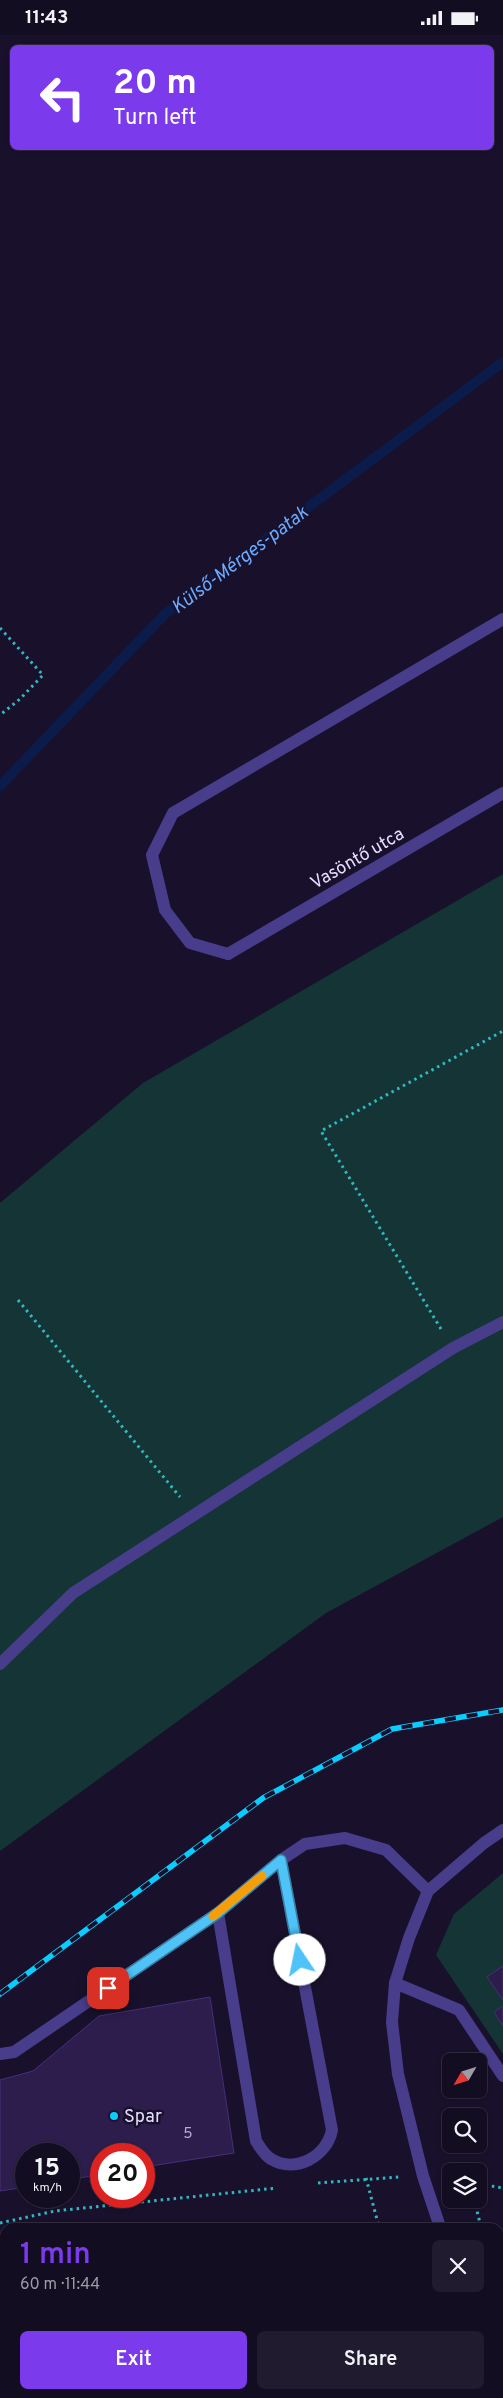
<!DOCTYPE html>
<meta charset="utf-8">
<style>
body{margin:0;font-family:Overpass,sans-serif;background:#201b2e;color:#f1f3f6;height:100vh;display:flex;flex-direction:column;font-size:19px;white-space:nowrap}
*{box-sizing:border-box;margin:0}
p{font-size:16px;color:#9d9ca5}
.icon{flex:none;width:28px;height:28px;fill:none;stroke:currentColor;stroke-width:2;stroke-linecap:round;stroke-linejoin:round}
.map{position:relative;flex:1;overflow:hidden}
.panel{position:absolute;left:0px;top:2188px;width:504px;height:176px;display:flex;flex-direction:column;background:#130d21;border-radius:15px 15px 0 0;box-shadow:0 1px 4px #0004,0 0 0 1px #322d3f}
.panel>*{flex:none}
.top-card{position:absolute;left:10px;top:10px;width:484px;height:105px;border-radius:8px;box-shadow:0 1px 4px #0004,0 0 0 1px #322d3f;background:#7c3aed;color:#fff;overflow:hidden}
.needle{width:32px;rotate:231deg}
.tools{position:absolute;left:442px;top:2018px;display:grid;gap:10px}
.tools a{display:grid;place-items:center;width:45px;height:45px;border-radius:8px;background:#130d21;box-shadow:0 1px 4px #0004,0 0 0 1px #322d3f;font-size:25px}
.speed{position:absolute;left:15px;top:2108px;display:flex;gap:10px;font-size:25px;font-weight:700;text-align:center}
.speed>*{display:grid;place-content:center;width:65px;height:65px;border-radius:50%;background:#130d21;box-shadow:0 1px 4px #0004,0 0 0 1px #322d3f;line-height:1}
.speed small{font-size:12px;font-weight:400}
.speed .limit{border:8px solid #d22;background:#fff;color:#111}
.pin{position:absolute;display:grid;place-items:center;width:42px;height:42px;color:#fff;margin:-21px;border-radius:10px;box-shadow:0 2px 8px #0006}
.me{position:absolute;width:55px;margin:-28px;rotate:349deg;stroke-linejoin:round;filter:drop-shadow(0 0 4px #0008)}
.turn{display:flex;align-items:center;gap:18px;height:105px;padding:0 20px;font-size:22px}
.turn .icon{width:65px;height:65px;stroke-width:2.5}
.turn b{display:block;font-size:35px;line-height:42px}
.round{display:grid;place-items:center;flex:none;width:52px;height:52px;border-radius:8px;background:#201b2e}
.overview{display:flex;align-items:center;justify-content:space-between;height:85px;padding:0 20px}
h1{font-size:30px;font-weight:600;line-height:38px;color:#7c3aed}
.action{display:flex;gap:10px;margin-top:auto;padding:10px 20px}
.action a{flex:1;height:58px;border-radius:8px;background:#7c3aed;color:#fff;font-size:20px;font-weight:600;line-height:58px;text-align:center}
.action a+a{background:#201b2e;color:#f1f3f6}
.status{display:flex;justify-content:space-between;align-items:center;height:35px;padding:0 25px;background:#130d21;direction:ltr}
.status svg{height:14px;fill:currentColor}
.map>svg:first-child{display:block}
.green{fill:#143436}
.lines{fill:none;stroke-linecap:round;stroke-linejoin:round}
.stream{stroke:#0b1c4b;stroke-width:10}
.building{fill:#2c1d4d;stroke:#462f79}
.path{stroke:#31b8bf;stroke-width:3;stroke-dasharray:2.5 4;stroke-linecap:butt}
.service{stroke:#483d8b;stroke-width:12}
.minor{stroke:#483d8b;stroke-width:12}
.primary{stroke:#d564ff;stroke-width:12}
.rail-casing{stroke:#09ccff;stroke-width:5.5}
.rail{stroke:#19112c;stroke-width:4;stroke-dasharray:11;stroke-linecap:butt}
.route-casing{stroke:#337fa1;stroke-width:12}
.route{stroke:#4fc3f7;stroke-width:9}
.slow{stroke:#f59e0b;stroke-width:9}
.poi-dot{fill:#09ccff;stroke:#19112c;stroke-width:2}
.labels{text-anchor:middle;stroke-width:5;stroke-linejoin:round;paint-order:stroke}
.number-label{font-size:15px;fill:#b6add2}
.street-label{font-size:18px;fill:#e4ddff;stroke:#19112c}
.poi-label{font-size:18px;fill:#e4ddff;stroke:#19112c;text-anchor:start}
.water-label{font-size:19px;font-style:italic;fill:#6baaff;stroke:#19112c}
</style>
<div class="status"><b>11:43</b><svg viewBox="0 0 49 12"><path d="M0 12V9h3v3zM5 12V6h3v6zM10 12V3h3v9zM15 12V0h3v12zM26 1h20v11H26zM47 4h2v5h-2z"/></svg></div>
<div class="map">
<svg width="503" height="2363" viewBox="0 0 503 2363">
<rect width="100%" height="100%" fill="#19112c"/>
<!-- green -->
<path class="green" d="M503 839V1482L326 1578 0 1816V1168L143 1048Z
M503 1838V2019L436 1920 454 1879Z"/>
<g class="lines">
<!-- stream -->
<path class="stream" d="M0 751 165 579 503 327"/>
</g>
<!-- building -->
<path class="building" d="M503 1931V1965L487 1942Z
M210 1962 234 2118 144 2132V2119H101V2139L69 2145V2119H26V2152L0 2156V2045L33 2036 99 1981Z
M503 1971V1991L494 1977Z
M392 2359H435L428 2363H395Z
M435 2359H483L485 2363H428Z"/>
<g class="lines">
<!-- path -->
<path class="path" d="M0 593 43 640 20 664 0 680
M18 1265 180 1462
M441 1294 321 1096 503 996
M366 2143 379 2192
M318 2148 399 2142
M479 2149 503 2153
M474 2164 481 2192
M0 2188 55 2176 277 2153
M499 2250 503 2257
M490 2359 493 2363"/>
<!-- service -->
<path class="service" d="M228 919 190 908 165 875 152 820 173 778 503 584
M0 1629 73 1558 453 1313 503 1287
M218 1878 256 2106C260 2112 264 2120 271 2124 296 2139 327 2121 332 2095L281 1825
M395 1948 459 1975 503 2041
M0 2361 8 2359"/>
<!-- minor -->
<path class="minor" d="M228 919 503 758
M0 2019 14 2017 218 1878 281 1825 305 1809 345 1803 386 1815 428 1856
M440 2192 423 2141 398 2039 392 1987 395 1948 409 1903 428 1856 484 1808 503 1795
M499 2316 503 2323
M73 2359 76 2363"/>
<!-- primary -->
<path class="primary" d="M499 2216H503
M0 2232H5"/>
<defs>
<path id="rail" d="M0 1959 263 1763 392 1694 503 1675"/>
</defs>
<!-- rail casing -->
<use href="#rail" class="rail-casing"/>
<!-- rail -->
<use href="#rail" class="rail"/>
</g>
<g class="lines">
<defs>
<path id="route" d="M108 1953 218 1878 281 1825 300 1925"/>
</defs>
<!-- route casing -->
<use href="#route" class="route-casing"/>
<!-- route -->
<use href="#route" class="route"/>
<!-- slow -->
<path class="slow" d="M213 1881 262 1841"/>
</g>
<!-- markers -->
<circle class="poi-dot" cx="114" cy="2081" r="5"/>
<g class="labels">
<!-- number labels -->
<g class="number-label">
<text x="188" y="2103">5</text>
</g>
<!-- street labels -->
<g class="street-label">
<text transform="translate(357 823) rotate(-30)" y="6">Vasöntő utca</text>
</g>
<!-- poi labels -->
<g class="poi-label">
<text x="124" y="2087">Spar</text>
</g>
<!-- water labels -->
<g class="water-label">
<text transform="translate(239 524) rotate(-37)" y="7">Külső-Mérges-patak</text>
</g>
</g>
</svg>
<div class="tools">
<a><svg class="needle" viewBox="-14 -14 28 28"><path d="M0-13l5 13h-10z" fill="#e53935"/><path d="M0 13l5-13h-10z" fill="#9d9ca5"/></svg></a>
<a><svg class="icon" aria-label="search" viewBox="0 0 24 24"><circle cx="10" cy="10" r="6"/><path d="M15 15l6 6"/></svg></a>
<a><svg class="icon" aria-label="layers" viewBox="0 0 24 24"><path d="M12 4l9 5-9 5-9-5zM3 14l9 5 9-5"/></svg></a>
</div>
<div class="speed"><div>15<small>km/h</small></div><div class="limit">20</div></div>
<div class="pin" style="left:108px;top:1953px;background:#d93025"><svg class="icon" aria-label="arrive" viewBox="0 0 24 24"><path d="M6 21V4h12l-3 4 3 4H6"/></svg></div>
<svg class="me" style="left:300px;top:1925px" viewBox="-20 -20 40 40"><circle r="19" fill="#fff"/><path d="M0-13L10 11 0 6-10 11z" fill="#4fc3f7"/></svg>
<div class="top-card">
<div class="turn"><svg class="icon" aria-label="left" viewBox="0 0 24 24"><path d="M17 20v-9H6M10 6l-5 5 5 5"/></svg><div><b>20 m</b>Turn left</div></div>
</div>
<section class="panel">
<div class="overview"><div><h1>1 min</h1><p>60 m · 11:44</p></div><a class="round"><svg class="icon" aria-label="close" viewBox="0 0 24 24"><path d="M6 6l12 12M18 6L6 18"/></svg></a></div>
<div class="action"><a>Exit</a><a>Share</a></div>
</section>
</div>
